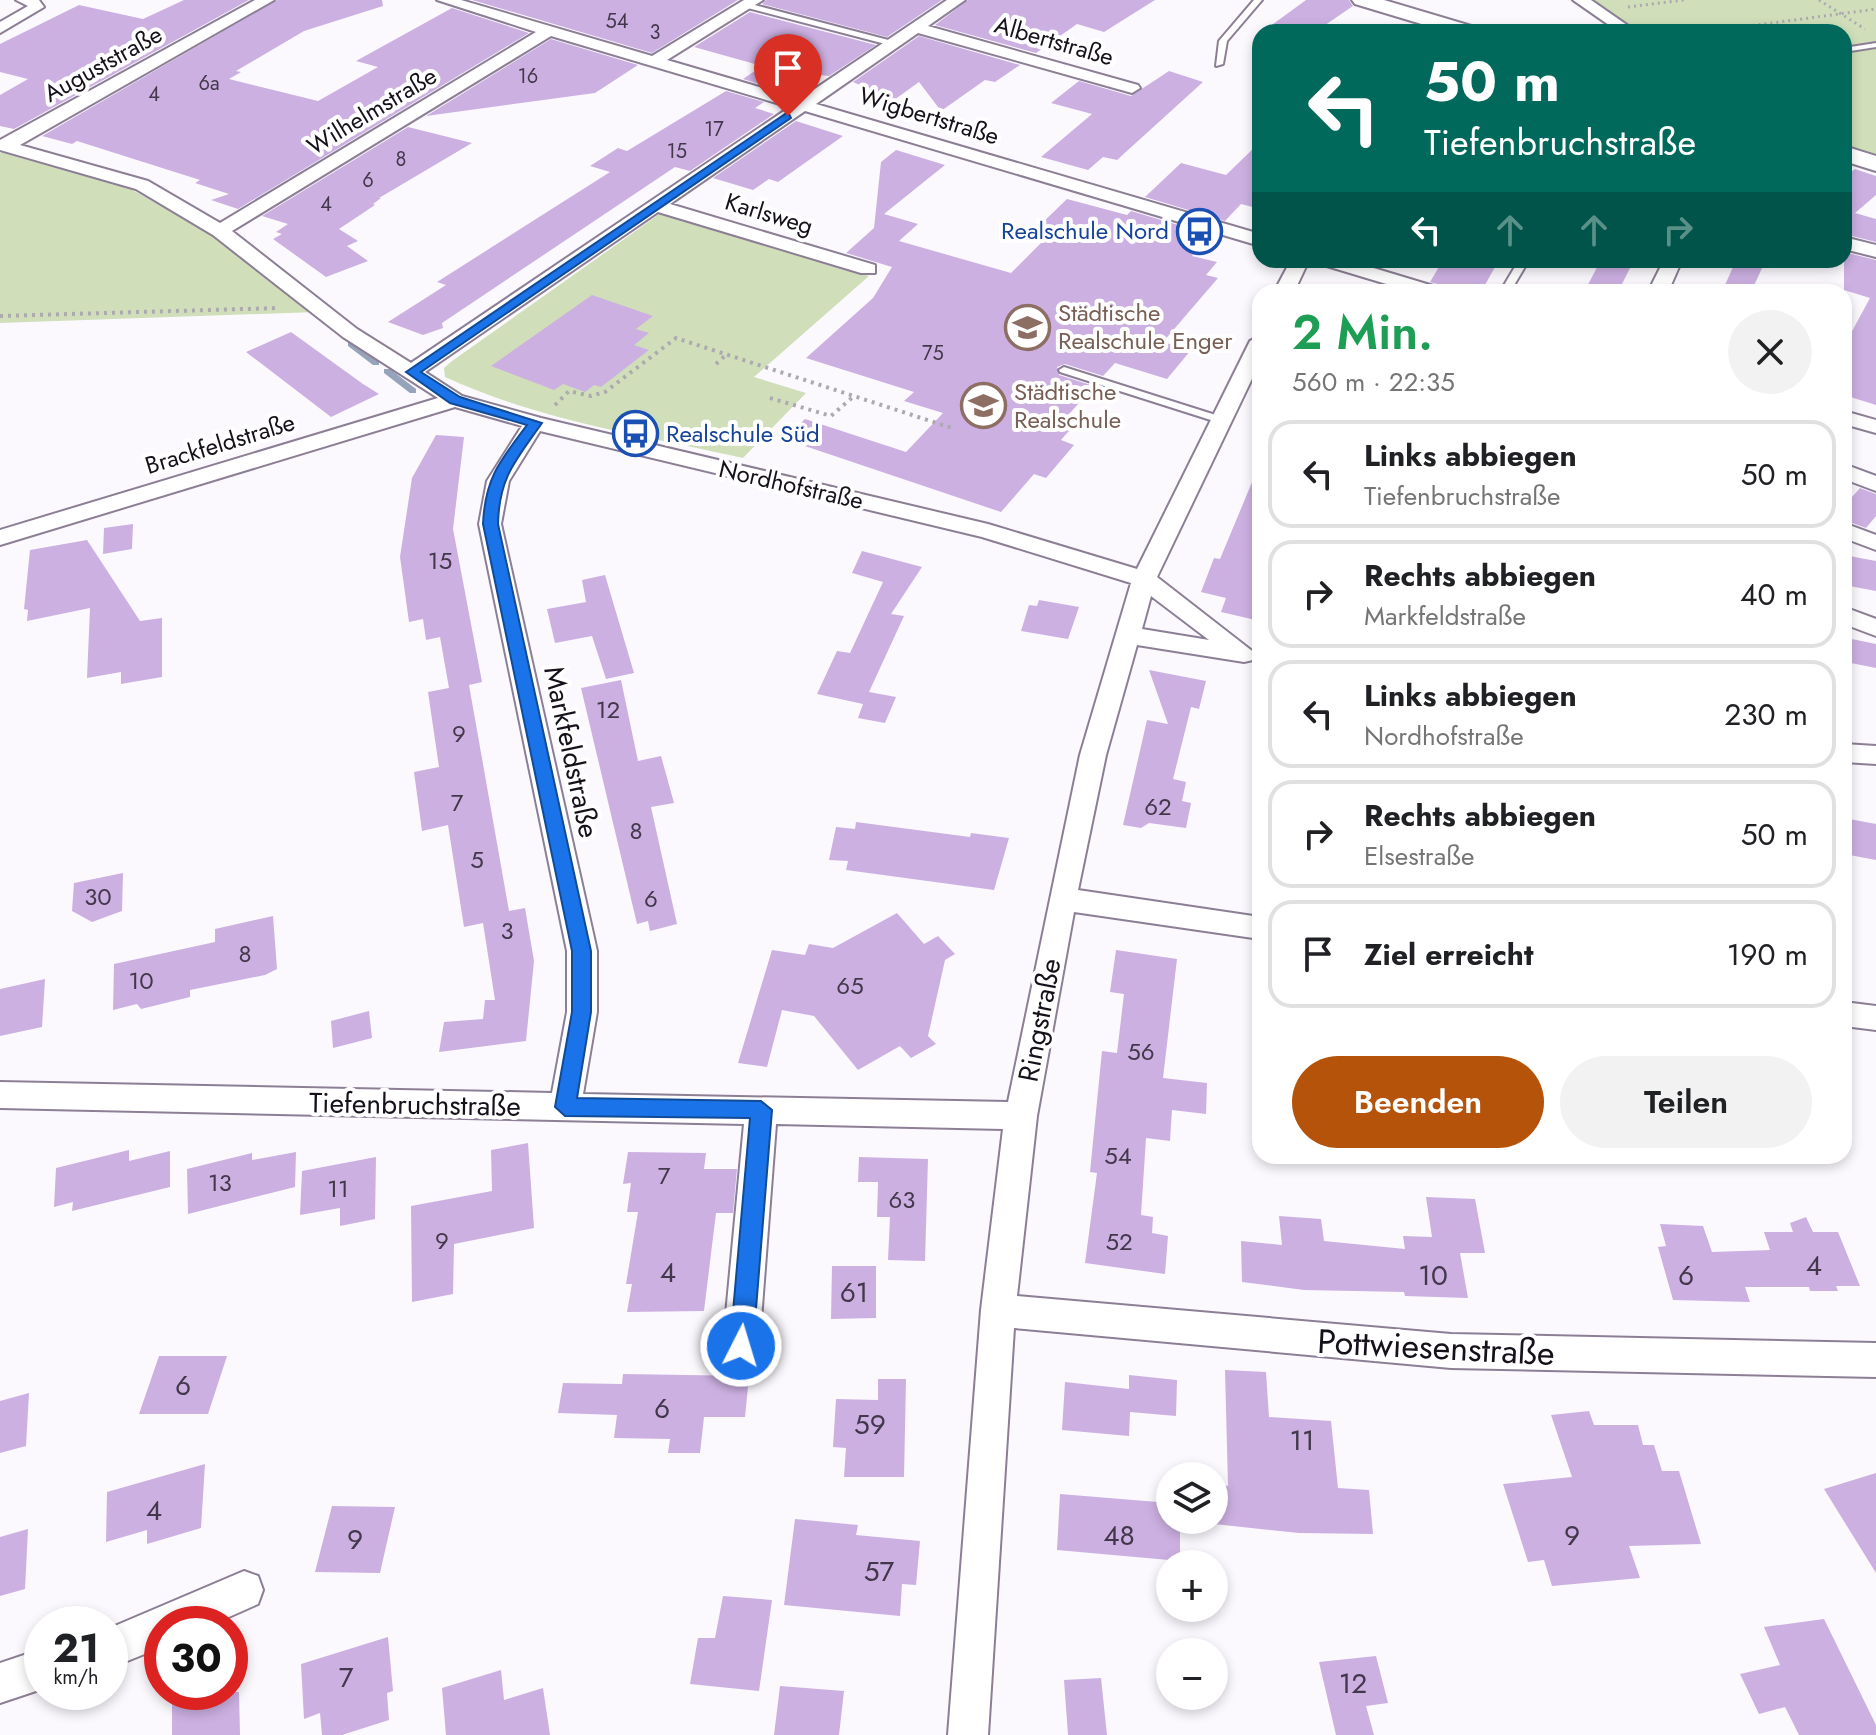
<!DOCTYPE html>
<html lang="de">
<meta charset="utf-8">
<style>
body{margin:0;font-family:Jost,sans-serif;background:#f2f2f2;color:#202124;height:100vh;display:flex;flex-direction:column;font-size:30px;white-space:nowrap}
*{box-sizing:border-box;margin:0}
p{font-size:26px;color:#757577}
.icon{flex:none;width:44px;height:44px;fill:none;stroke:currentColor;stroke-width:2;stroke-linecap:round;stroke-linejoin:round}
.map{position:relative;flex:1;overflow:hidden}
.drawer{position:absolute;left:1252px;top:284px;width:600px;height:880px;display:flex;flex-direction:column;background:#fff;border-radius:24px;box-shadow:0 4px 12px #0003}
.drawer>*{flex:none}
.banner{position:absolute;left:1252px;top:24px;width:600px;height:244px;border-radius:24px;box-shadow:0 4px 12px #0003;background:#00695c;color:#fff;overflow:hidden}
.controls{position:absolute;left:1156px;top:1462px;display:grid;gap:16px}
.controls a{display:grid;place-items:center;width:72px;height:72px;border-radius:50%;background:#fff;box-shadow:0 4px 12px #0003;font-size:40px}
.speed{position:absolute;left:24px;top:1606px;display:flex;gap:16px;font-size:40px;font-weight:700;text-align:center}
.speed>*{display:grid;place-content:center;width:104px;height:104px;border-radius:50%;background:#fff;box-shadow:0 4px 12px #0003;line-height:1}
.speed small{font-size:20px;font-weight:400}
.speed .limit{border:12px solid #d22;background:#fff;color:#111}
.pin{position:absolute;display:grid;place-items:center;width:68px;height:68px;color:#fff;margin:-82px -34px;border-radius:50% 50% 50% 0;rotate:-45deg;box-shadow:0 0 8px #0007}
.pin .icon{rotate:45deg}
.me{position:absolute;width:88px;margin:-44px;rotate:5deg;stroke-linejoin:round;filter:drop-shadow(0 0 6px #0008)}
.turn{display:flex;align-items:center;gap:28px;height:168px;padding:0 40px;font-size:36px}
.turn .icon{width:104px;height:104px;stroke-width:2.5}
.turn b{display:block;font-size:56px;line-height:68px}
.lanes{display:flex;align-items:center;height:76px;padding:0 40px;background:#0003;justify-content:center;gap:40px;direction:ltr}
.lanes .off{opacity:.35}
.round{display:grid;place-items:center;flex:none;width:84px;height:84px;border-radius:42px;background:#f2f2f2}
.head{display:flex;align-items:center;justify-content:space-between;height:136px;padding:0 40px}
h1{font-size:48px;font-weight:600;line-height:60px;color:#1e9e55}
.cta{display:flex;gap:16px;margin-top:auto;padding:16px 40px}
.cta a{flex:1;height:92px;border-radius:48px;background:#b45309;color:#fff;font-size:32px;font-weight:600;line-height:92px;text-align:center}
.cta a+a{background:#f2f2f2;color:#202124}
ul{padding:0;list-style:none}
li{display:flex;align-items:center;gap:24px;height:108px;margin:0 16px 12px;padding:0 24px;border:4px solid #e0e0e0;border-radius:24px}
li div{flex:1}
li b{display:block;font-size:30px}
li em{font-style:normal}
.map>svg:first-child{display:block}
.green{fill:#d0dfba}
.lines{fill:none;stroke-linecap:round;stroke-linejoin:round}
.stream{fill:#95a4ba;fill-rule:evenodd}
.building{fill:#ccb0e2}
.service-casing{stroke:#8c7f95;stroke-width:4}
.minor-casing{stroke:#8c7f95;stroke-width:4}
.secondary-casing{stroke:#8c7f95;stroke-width:4}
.path-far1{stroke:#aca9af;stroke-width:3;stroke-dasharray:2 4;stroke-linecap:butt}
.path{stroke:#aca9af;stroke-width:4;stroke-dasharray:3 5;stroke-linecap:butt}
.service{fill:#fff;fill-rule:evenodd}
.minor{fill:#fff;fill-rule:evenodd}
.secondary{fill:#fff;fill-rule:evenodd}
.route{fill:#1a73e8;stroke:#114b97;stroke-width:2}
.labels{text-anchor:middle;stroke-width:8;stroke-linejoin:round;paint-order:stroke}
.far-number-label{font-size:20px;fill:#43384b}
.far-street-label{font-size:24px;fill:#151019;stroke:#fff}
.far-transit-label{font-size:24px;fill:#164399;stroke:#fff;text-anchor:end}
.far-education-label{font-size:24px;fill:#785e54;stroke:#fff;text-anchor:start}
.number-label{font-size:24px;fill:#43384b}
.street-label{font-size:28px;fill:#151019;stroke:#fff}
.near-number-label{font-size:28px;fill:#43384b}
.near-street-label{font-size:34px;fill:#151019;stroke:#fff}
</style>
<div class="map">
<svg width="1876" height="1735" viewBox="0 0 1876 1735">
<rect width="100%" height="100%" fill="#fbf9fe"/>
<!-- green -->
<path class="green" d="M1590 0H1876V157L1844 147V32H1637Z
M9 148 127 187 216 236 316 312 0 323V153Z
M661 213 869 276 754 377 806 393 743 458C644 436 538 420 445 377L444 368 452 361Z"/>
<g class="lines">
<!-- stream -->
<path class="stream" d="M348 342H354L379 361V365H373L348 346Z
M384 369H390L416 389V393H410L384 373Z"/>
</g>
<!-- building -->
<path class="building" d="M184 0H249L14 129 0 126V95L28 79 0 72V44L79 5 143 19Z
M277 0H382L383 6 304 31 236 71 241 72 229 79 318 101 378 67 356 61 452 8 529 33 238 209 211 200 229 194 195 183 200 180 77 141 72 144 42 136Z
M472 0H738L652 53Z
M766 0H942L887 37 762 4Z
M968 0H1155L1104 32 1077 24 1036 53 935 25Z
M1306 0H1349L1353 6 1315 32H1262Z
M750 12 876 45 829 76 809 74 782 91 743 79 762 66 694 47Z
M919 36 1020 65 995 82 985 80 941 111 919 82 894 100 853 82Z
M551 39 638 65 595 93 426 116Z
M1169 71 1203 82 1117 160 1103 157 1088 170 1041 157 1092 114 1051 103 1079 81 1131 96Z
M726 91 764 102 755 108 774 114 690 171 675 167 442 323 443 328 423 335 388 322 446 285 437 282 610 172 590 166 618 148 627 151Z
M796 121 843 136 778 182 769 179 753 190 713 178Z
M408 127 472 143 379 198H381L373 204 375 205 339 229 358 241 347 246 368 261 326 277 273 239 282 234 276 232 288 224 262 216Z
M1260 142V209L1241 204 1225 221 1145 197 1181 163 1226 175Z
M896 150 945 165 884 214 918 224 899 241 1011 273 1054 230 1039 226 1067 199 1127 215 1131 211 1212 235 1192 256 1217 262 1206 275 1218 278 1163 342 1191 350 1167 379 1115 363 1103 376 1065 364 1057 367 1059 375 1094 386 1063 421 1074 425 1061 440 1074 445 1046 478 1034 474 1001 512 784 439 805 419 906 452 943 413 904 401 914 392 806 358 873 298 892 267 846 253 874 228 881 162Z
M1855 169 1876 176V195L1855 213 1876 219V242L1844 234V177Z
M1844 252 1876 260V405L1844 395V346L1870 298 1844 290Z
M1443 260H1499L1481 292H1446L1441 285 1430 282Z
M1601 260 1631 266 1618 292H1584Z
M1736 260 1763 266 1751 292H1722Z
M592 295 653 316 636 329 649 333 634 345 649 350 601 387 594 385 585 392 563 384 554 390 491 366Z
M291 332 363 384 379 394 331 417 246 352Z
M436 435 464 437 453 529 482 682 469 685 509 911 525 908 534 961 526 1041 439 1052 444 1022 483 1019 485 1000H495L483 923 464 927 448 825 422 831 414 772 439 767 428 692 449 688 440 637 426 640 423 619 409 622 400 557 412 478Z
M1260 463V621L1221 612 1226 598 1201 592 1214 558 1220 559Z
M1860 488 1876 494V516L1866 528 1844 520V506Z
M133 524 132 549 103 554 104 528Z
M87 540 140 621 162 618V677L121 684V672L87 678 90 608 27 621 28 610 24 609 30 550Z
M862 551 922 567 891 614 904 616 869 692 896 697 885 723 858 718 863 704 817 694 837 651 850 653 883 582 852 573Z
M1844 555 1876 561V591L1844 585Z
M605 575 634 673 606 679 592 636 555 643 547 609 586 602 582 580Z
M1039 600 1079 607 1068 639 1021 631 1029 605 1037 606Z
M1847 638 1876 644V668L1846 662Z
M1149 670 1206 681 1199 709 1191 707 1173 779 1186 782 1182 801 1191 803 1186 828 1149 823 1141 828 1123 825 1147 720 1168 724Z
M621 680 638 761 661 756 674 803 651 807 677 924 650 931 648 921 637 924 581 688Z
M1844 818 1876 824V860L1844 854Z
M856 822 970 837 971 833 1009 838 994 890 846 870 848 861 829 860 836 827 855 829Z
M123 873 122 911 92 922 72 911 74 883Z
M897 913 924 944 938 936 955 954 945 960 928 1036 936 1044 911 1058 900 1046 858 1070 814 1016 782 1010 767 1067 738 1063 772 950 805 955 809 944 833 948Z
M273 916 277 969 265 975 190 990V997L141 1009 137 1004 113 1010 114 964 215 942V929Z
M1116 950 1177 959 1163 1078 1207 1083 1206 1114 1172 1110 1170 1141 1146 1138 1141 1215 1153 1217 1152 1233 1168 1236 1165 1274 1085 1263 1097 1173 1090 1172 1102 1051 1117 1053 1124 994 1110 992Z
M45 979 42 1027 0 1036V989Z
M369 1011 372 1038 333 1048 331 1021Z
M528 1143 534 1228 454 1244 453 1294 412 1302 411 1206 492 1191 491 1150Z
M129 1150V1161L170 1151V1187L72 1211 73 1202 54 1207 56 1168Z
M296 1152 295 1187 188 1214 187 1169 252 1153V1160Z
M628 1152 706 1153 704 1169H737L733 1213H716L704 1311 627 1312 632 1284H626L638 1212H627L631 1183 623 1184Z
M376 1157 375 1219 340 1226V1208L300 1215 302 1171Z
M859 1157 928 1159 925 1261 888 1260 890 1217H877L878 1182H858Z
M1426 1197 1475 1199 1485 1253H1460L1468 1298 1405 1296 1404 1292 1304 1290 1242 1282 1241 1241 1282 1245 1279 1216 1321 1219 1324 1241 1405 1249 1403 1236 1432 1237Z
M1806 1217 1813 1232H1838L1860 1286H1836L1838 1291H1810L1809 1287H1745L1750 1302 1673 1300 1658 1247 1666 1246 1660 1224 1703 1226 1712 1252 1770 1250 1764 1232H1793L1790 1223Z
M832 1266H876V1318L831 1319Z
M159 1356H227L208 1414H139Z
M1225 1370 1266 1372 1269 1417 1331 1421 1338 1488 1369 1490 1373 1534 1299 1533 1214 1524V1484L1228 1486Z
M623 1374 749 1376 745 1417H704L700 1453H668L670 1439 614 1438 617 1415 558 1413 563 1383 622 1384Z
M1129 1375 1177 1380 1176 1416 1130 1412 1129 1436 1062 1430 1065 1382 1129 1389Z
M878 1379H906L904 1477H844L846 1448 833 1447 836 1399 878 1400Z
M29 1393 26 1446 0 1453V1401Z
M1589 1411 1594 1425H1638L1643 1445H1654L1662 1471H1679L1701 1544 1629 1546 1640 1578 1552 1586 1544 1560 1528 1562 1503 1484 1572 1477 1551 1415Z
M205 1464 201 1528 147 1544V1530L106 1542 107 1492Z
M1876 1473V1573L1824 1489Z
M1060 1494 1170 1503V1520H1180V1561L1057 1550Z
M332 1506 395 1507 380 1573 315 1572Z
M795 1519 858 1525 856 1535 920 1541 916 1585 902 1584 900 1616 784 1605Z
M28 1529 25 1589 0 1596V1537Z
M723 1596 772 1600 759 1691 690 1684 698 1638H715Z
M1824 1619 1876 1725V1735H1799L1785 1707 1759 1714 1740 1674 1780 1665 1764 1627Z
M388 1637 393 1691 387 1693 389 1720 342 1735H322L320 1713 304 1719 301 1664Z
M1376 1656 1388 1703 1366 1706 1374 1735H1336L1319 1662Z
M501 1670 504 1700 543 1688 550 1735H446L442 1688Z
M1101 1678 1107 1735H1068L1064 1680Z
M780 1686 844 1691 839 1735H774Z
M209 1692H239L240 1735H172V1703Z"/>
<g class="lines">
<defs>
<path id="service" d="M1254 0H1262L1227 41 1223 64 1216 66 1219 41Z
M747 3 896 42 897 44 893 46 744 7 743 5Z
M1876 43V47L1844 52V48Z
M1519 260H1529L1510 292H1500Z
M1064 367 1225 418 1226 420 1221 423 1217 422 1060 372 1059 370Z"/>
<path id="minor" d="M16 0H39L44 7 0 33V22L28 6Z
M255 0H274L20 145 148 181 220 223 536 32 437 0H461L652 56 744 0H763L667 60 800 99 947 0H965L928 26 1138 85 1140 88 1132 93 918 33 816 104 1260 234V246L805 111 670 204 875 265V273H861L658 212 425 372 462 396 541 418 988 524 1137 569 1250 341 1260 335V362L1157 577 1256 654 1253 660 1244 662 1137 645 1106 755 1078 890 1260 917V939L1074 912 1037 1116 1017 1296 1451 1334 1876 1343V1377L1451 1368 1014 1328 988 1735H948L981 1310 1003 1129 776 1124 759 1346 753 1358 741 1363 729 1358 723 1346 744 1124 0 1108V1082L552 1093 567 1012V951L479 524 487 481 522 426 455 407 0 545V530L438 398 343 337 213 235 136 189 0 150V140ZM551 36 790 107 411 363 357 329 232 231ZM540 431 982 537 1131 583 1080 755 1008 1102 583 1094 597 1012V951L501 524 509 481ZM1151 596 1209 640 1142 629Z
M1573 0H1591L1637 32H1619Z
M1844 237 1876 245V257L1844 249Z
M1291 260H1309L1294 292H1274Z
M1318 260H1347L1440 288 1443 292H1413L1320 264Z
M1664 260H1682L1668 292H1648Z
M1844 411 1876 420V433L1844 424Z
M1844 464 1876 476V491L1844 479Z
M1844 523 1876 535V550L1844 538Z
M1844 607 1876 619V636L1844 624Z
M1844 744 1876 746V764L1844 762Z
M1844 1002 1876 1006V1030L1844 1026Z
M244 1571 258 1576 263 1590 258 1604 213 1624H162V1647L110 1668V1628Z
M42 1649V1689L0 1703V1663Z"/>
<path id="secondary" d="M1352 0H1384L1478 28 1482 32H1448L1355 4Z
M1844 146 1876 156V171L1844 161Z"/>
</defs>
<!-- service casing -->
<use href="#service" class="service-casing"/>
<!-- minor casing -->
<use href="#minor" class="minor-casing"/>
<!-- secondary casing -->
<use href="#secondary" class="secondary-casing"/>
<!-- path-far1 -->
<path class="path-far1" d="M1819 0 1865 29
M1628 7 1684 0
M1705 32 1876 9"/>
<!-- path -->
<path class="path" d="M0 316 279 308
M716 364 727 354
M770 398 831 416 854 396
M555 405 569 391 591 396 605 392 676 338 955 429"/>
<!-- service -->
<use href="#service" class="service"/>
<!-- minor -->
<use href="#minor" class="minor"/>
<!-- secondary -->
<use href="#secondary" class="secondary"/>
</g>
<!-- route -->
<path class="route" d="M788 112 791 118 421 372 460 397 542 423C516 460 499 477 498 524L591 951V1012L577 1098 761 1101 772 1110 753 1346 749 1353 741 1357 733 1353 730 1346 750 1118 565 1116 555 1107 572 1012V951L483 524C485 478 500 461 527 425L450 403 406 372Z"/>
<!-- icons -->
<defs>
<symbol id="bus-ring" viewBox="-11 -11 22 22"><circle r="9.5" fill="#fff" stroke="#1a4fb4" stroke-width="1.5"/><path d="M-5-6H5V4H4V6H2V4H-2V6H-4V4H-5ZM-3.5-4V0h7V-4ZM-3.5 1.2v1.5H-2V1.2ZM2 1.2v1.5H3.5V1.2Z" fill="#1a4fb4"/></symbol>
<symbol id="school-ring" viewBox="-11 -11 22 22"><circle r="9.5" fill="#fff" stroke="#8d6e63" stroke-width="1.5"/><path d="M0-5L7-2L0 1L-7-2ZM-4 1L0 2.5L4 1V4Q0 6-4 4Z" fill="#8d6e63"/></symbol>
</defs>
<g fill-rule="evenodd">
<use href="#bus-ring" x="1174" y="206" width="51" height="51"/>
<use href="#school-ring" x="1002" y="302" width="51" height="51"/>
<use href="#school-ring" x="958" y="380" width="51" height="51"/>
<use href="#bus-ring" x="610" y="408" width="51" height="51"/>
</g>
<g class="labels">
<!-- far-number labels -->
<g class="far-number-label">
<text x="617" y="28">54</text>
<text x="655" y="39">3</text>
<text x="528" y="83">16</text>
<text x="209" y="90">6a</text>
<text x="154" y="101">4</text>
<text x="714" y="136">17</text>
<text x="677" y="158">15</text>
<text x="401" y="166">8</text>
<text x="368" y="187">6</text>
<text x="326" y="211">4</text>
<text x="933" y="360">75</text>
</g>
<!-- far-street labels -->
<g class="far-street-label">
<text transform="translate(1054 41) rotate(16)" y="8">Albertstraße</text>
<text transform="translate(103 64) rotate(-29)" y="8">Auguststraße</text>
<text transform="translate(372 111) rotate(-31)" y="8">Wilhelmstraße</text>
<text transform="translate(929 116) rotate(17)" y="8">Wigbertstraße</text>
<text transform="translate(769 214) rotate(17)" y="8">Karlsweg</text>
<text transform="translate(220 444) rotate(-17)" y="8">Brackfeldstraße</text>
<text transform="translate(791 485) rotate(13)" y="8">Nordhofstraße</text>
</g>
<!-- far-transit labels -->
<g class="far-transit-label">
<text x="1169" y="239">Realschule Nord</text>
<text x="666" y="442" text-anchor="start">Realschule Süd</text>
</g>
<!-- far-education labels -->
<g class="far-education-label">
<text x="1058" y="321">Städtische<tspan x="1058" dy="28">Realschule Enger</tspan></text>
<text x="1014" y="400">Städtische<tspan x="1014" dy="28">Realschule</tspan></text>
</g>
<!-- number labels -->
<g class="number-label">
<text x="440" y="569">15</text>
<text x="608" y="718">12</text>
<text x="459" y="742">9</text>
<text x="457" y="811">7</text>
<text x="1158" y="815">62</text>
<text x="636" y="839">8</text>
<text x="477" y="868">5</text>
<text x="98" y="905">30</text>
<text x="651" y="907">6</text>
<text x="507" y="939">3</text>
<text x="245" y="962">8</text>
<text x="141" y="989">10</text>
<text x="850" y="994">65</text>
<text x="1141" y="1060">56</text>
<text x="1118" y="1164">54</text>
<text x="664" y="1184">7</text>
<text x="220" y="1191">13</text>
<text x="338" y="1197">11</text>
<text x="902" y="1208">63</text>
<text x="442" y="1249">9</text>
<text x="1119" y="1250">52</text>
</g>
<!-- street labels -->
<g class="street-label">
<text transform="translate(572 752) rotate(78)" y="10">Markfeldstraße</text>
<text transform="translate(1039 1020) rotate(-79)" y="10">Ringstraße</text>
<text transform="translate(415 1104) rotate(1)" y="10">Tiefenbruchstraße</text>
</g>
<!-- near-number labels -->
<g class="near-number-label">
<text x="1814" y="1275">4</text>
<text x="668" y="1282">4</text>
<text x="1433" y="1285">10</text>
<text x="1686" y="1285">6</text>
<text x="854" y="1302">61</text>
<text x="183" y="1395">6</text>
<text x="662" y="1418">6</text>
<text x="870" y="1434">59</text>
<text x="1302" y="1450">11</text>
<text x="154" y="1520">4</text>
<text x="1119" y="1545">48</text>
<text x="1572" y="1545">9</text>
<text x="355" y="1549">9</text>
<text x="879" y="1581">57</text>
<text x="346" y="1687">7</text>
<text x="1353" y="1693">12</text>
</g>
<!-- near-street labels -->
<g class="near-street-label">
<text transform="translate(1436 1347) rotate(3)" y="12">Pottwiesenstraße</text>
</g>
</g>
</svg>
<div class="controls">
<a><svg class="icon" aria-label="layers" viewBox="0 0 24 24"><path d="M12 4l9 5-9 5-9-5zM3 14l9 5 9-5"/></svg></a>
<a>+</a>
<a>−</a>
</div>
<div class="speed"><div>21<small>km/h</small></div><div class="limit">30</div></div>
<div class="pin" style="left:788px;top:116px;background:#d93025"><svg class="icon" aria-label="arrive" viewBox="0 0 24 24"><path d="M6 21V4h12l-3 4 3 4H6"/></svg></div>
<svg class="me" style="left:741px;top:1346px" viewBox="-20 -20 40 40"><circle r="17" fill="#1a73e8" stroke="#fff" stroke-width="3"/><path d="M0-11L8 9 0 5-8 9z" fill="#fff"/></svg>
<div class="banner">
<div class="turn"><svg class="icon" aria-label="left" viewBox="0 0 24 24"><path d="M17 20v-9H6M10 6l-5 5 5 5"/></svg><div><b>50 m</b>Tiefenbruchstraße</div></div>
<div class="lanes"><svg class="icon" aria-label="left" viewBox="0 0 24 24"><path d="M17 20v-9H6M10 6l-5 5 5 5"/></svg><svg class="icon off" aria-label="ahead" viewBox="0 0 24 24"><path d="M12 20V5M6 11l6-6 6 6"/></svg><svg class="icon off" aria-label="ahead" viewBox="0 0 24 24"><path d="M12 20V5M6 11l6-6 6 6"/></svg><svg class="icon off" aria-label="right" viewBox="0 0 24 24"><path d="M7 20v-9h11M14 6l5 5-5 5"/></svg></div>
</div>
<section class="drawer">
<div class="head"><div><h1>2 Min.</h1><p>560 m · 22:35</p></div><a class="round"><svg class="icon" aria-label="close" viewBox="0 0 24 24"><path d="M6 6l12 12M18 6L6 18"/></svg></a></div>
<ul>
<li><svg class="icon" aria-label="left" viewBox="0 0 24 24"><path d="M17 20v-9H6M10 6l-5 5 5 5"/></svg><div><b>Links abbiegen</b><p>Tiefenbruchstraße</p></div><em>50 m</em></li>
<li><svg class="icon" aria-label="right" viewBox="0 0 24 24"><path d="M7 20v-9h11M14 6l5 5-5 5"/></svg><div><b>Rechts abbiegen</b><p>Markfeldstraße</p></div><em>40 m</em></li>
<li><svg class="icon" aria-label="left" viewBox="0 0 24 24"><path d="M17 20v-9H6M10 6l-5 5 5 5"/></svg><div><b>Links abbiegen</b><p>Nordhofstraße</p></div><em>230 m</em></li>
<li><svg class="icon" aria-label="right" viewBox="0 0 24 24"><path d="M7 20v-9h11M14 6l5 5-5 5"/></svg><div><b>Rechts abbiegen</b><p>Elsestraße</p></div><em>50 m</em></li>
<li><svg class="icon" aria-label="arrive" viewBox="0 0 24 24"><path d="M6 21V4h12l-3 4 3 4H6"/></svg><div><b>Ziel erreicht</b></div><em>190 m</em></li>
</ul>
<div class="cta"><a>Beenden</a><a>Teilen</a></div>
</section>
</div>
